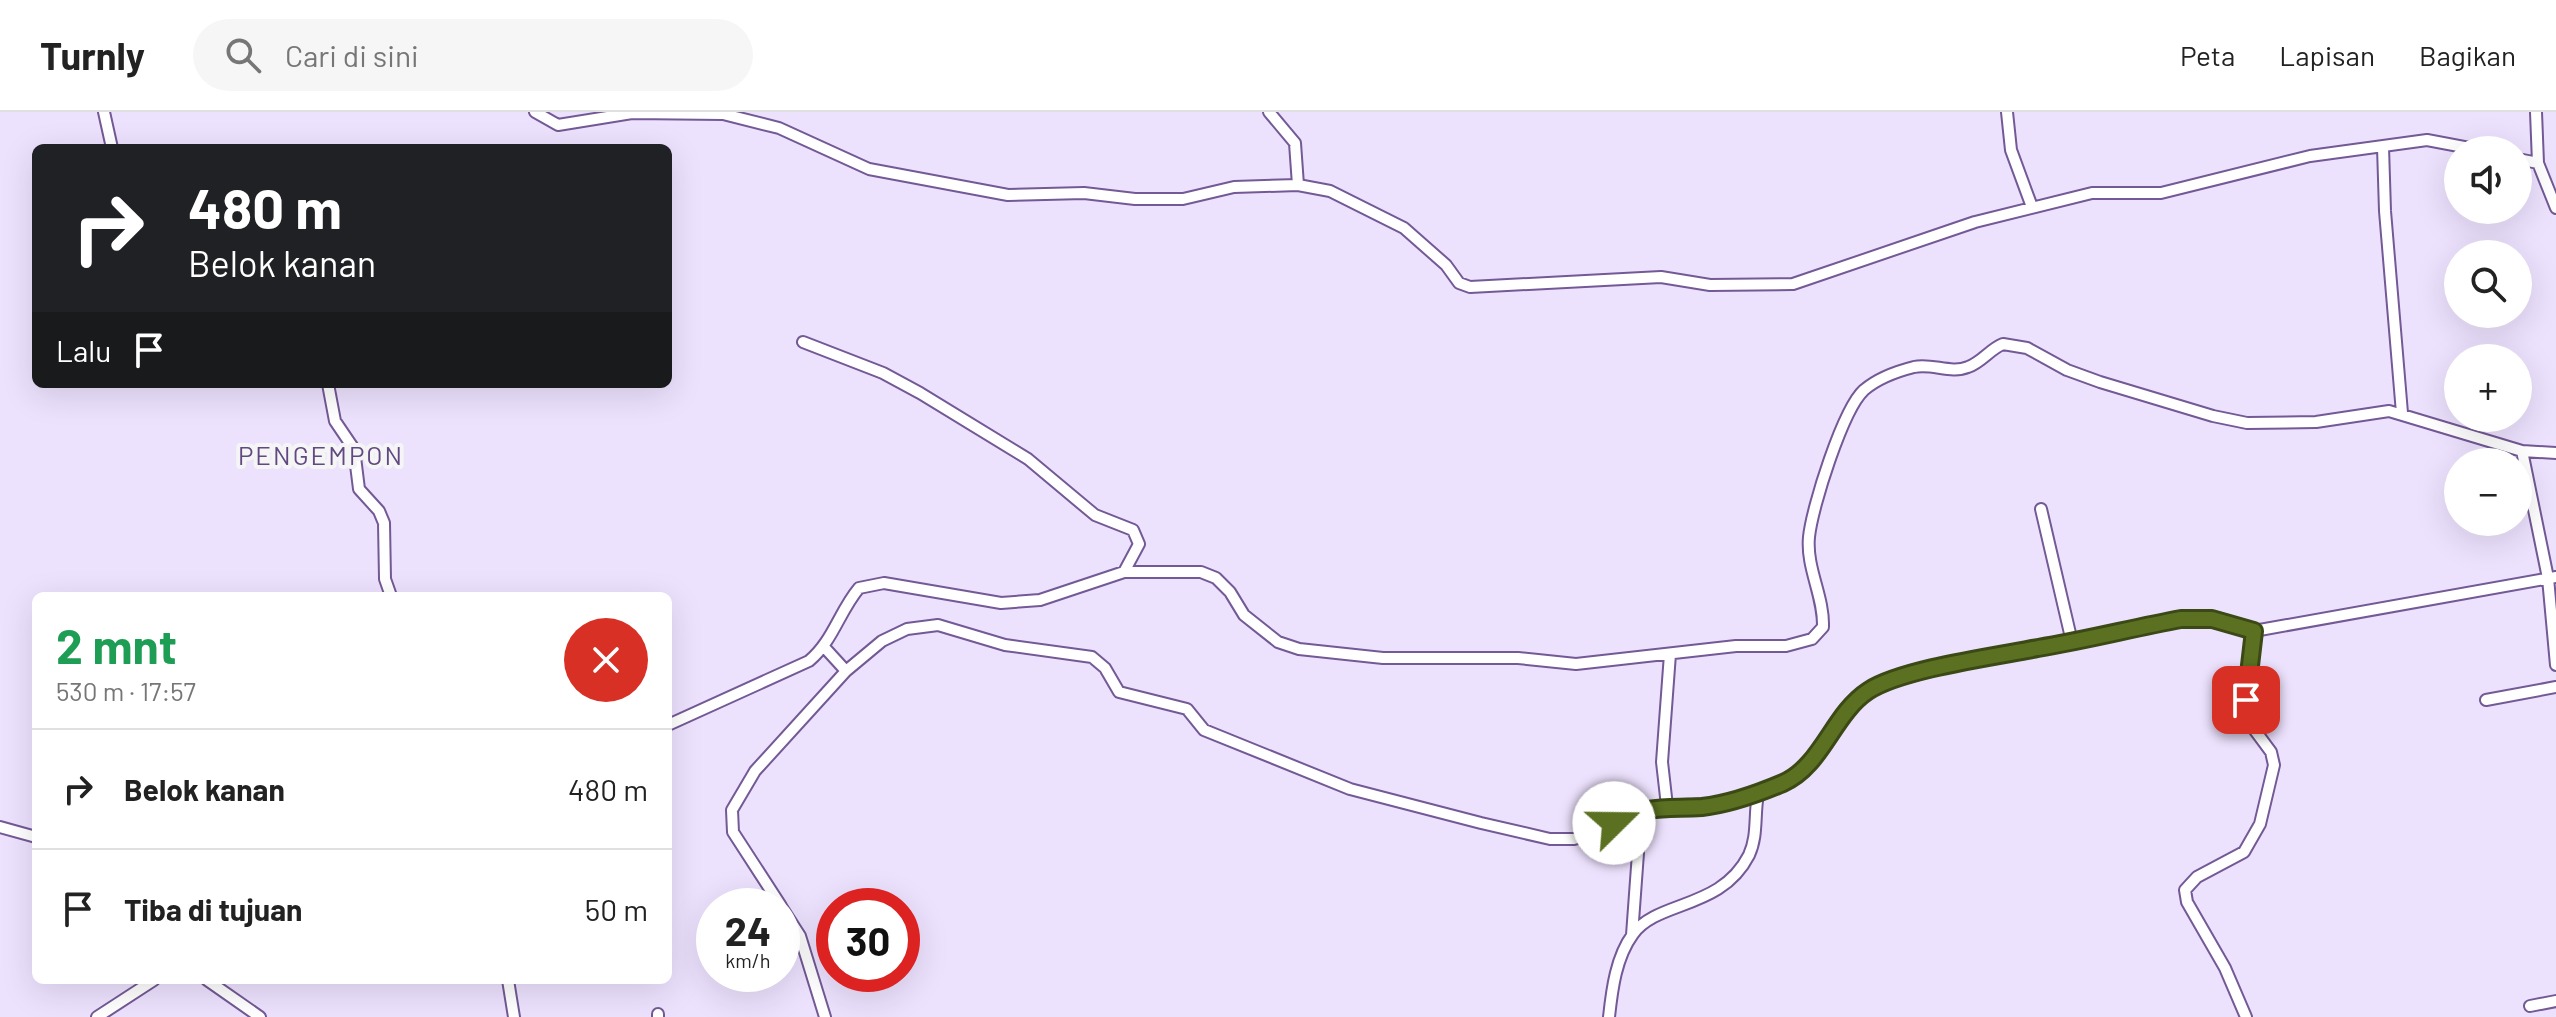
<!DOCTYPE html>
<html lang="id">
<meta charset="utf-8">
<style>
body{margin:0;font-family:Barlow,sans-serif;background:#f6f6f6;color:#222;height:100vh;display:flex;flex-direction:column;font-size:30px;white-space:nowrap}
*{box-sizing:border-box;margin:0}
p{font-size:26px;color:#767676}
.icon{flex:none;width:44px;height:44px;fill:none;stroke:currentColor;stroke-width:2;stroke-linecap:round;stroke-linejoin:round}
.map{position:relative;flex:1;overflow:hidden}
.details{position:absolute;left:32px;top:480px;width:640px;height:392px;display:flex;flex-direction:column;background:#fff;border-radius:12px;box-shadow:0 8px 32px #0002}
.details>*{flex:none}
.top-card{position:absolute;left:32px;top:32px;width:640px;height:244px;border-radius:12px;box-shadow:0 8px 32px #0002;background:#202124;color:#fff;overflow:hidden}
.fabs{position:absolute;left:2444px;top:24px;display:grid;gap:16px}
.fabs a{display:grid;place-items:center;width:88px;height:88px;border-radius:50%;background:#fff;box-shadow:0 8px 32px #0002;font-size:40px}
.speed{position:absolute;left:696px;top:776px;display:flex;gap:16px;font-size:40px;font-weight:700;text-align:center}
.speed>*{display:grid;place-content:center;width:104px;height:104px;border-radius:50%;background:#fff;box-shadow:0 8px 32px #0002;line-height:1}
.speed small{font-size:20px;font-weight:400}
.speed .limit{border:12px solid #d22;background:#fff;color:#111}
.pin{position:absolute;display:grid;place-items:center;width:68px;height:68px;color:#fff;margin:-34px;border-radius:16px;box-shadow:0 4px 12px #0006}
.me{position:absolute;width:88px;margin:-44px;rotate:68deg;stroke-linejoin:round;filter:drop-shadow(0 0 6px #0008)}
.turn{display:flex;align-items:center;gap:28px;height:168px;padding:0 24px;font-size:36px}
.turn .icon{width:104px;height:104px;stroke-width:2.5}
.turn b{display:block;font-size:56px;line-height:68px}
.then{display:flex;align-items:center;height:76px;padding:0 24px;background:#0003;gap:16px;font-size:30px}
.round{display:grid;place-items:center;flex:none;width:84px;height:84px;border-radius:42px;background:#f6f6f6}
.summary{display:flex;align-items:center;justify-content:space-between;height:136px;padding:0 24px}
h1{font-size:48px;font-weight:700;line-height:60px;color:#1e9e55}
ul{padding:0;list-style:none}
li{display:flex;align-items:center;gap:24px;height:120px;padding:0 24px;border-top:2px solid #e0e0e0}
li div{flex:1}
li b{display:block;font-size:30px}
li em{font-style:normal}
header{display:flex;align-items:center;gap:48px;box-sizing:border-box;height:112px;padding:0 40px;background:#fff;border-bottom:2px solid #e0e0e0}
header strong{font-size:38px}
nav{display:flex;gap:44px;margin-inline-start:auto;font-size:28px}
.search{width:560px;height:72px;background:#f6f6f6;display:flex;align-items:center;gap:20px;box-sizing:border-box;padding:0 28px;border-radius:44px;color:#767676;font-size:30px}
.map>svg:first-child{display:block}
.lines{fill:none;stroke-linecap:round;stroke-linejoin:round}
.minor-casing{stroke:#735995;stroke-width:14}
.minor{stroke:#fff;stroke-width:10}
.route-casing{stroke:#3b4915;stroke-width:20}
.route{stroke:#5b7121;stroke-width:14}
.labels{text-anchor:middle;stroke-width:8;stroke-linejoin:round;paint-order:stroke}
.quarter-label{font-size:26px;letter-spacing:2px;fill:#624883;stroke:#f5f5f5}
</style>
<header>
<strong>Turnly</strong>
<div class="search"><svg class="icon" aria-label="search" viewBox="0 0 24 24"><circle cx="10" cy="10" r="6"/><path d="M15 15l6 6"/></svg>Cari di sini</div>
<nav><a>Peta</a><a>Lapisan</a><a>Bagikan</a></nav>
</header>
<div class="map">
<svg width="2556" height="905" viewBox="0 0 2556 905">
<rect width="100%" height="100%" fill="#ede2fe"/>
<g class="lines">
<defs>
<path id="minor" d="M104 0 112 36
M535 0 558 13 632 1 723 2 779 16 869 57 1008 83 1084 81 1135 87H1183L1234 75 1298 73 1330 79 1404 116 1446 153 1459 171 1470 175 1661 165 1710 173 1793 172 1975 110 2092 81H2161L2310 44 2427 28 2480 38
M1269 0 1295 31 1298 73
M2007 0 2011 38 2032 95
M2536 0 2538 51
M2383 35 2385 99 2402 301
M2518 47 2538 51 2556 96
M803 230 883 261 920 281 1028 347 1095 403 1133 418 1139 432 1124 460
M328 272 335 309 354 337 359 377 379 399 384 411 385 467 391 484
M2522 339 2548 466 2556 553
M2041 397 2072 530
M825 536 846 559
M2486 588 2556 575
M668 613 809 549C833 529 839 500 859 476L884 471 1001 491 1040 488 1124 460H1201L1216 466 1230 480 1244 503 1278 530 1299 537 1383 546H1518L1576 552 1736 534H1786L1812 527 1823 515C1824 484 1806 456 1809 425 1812 395 1843 297 1864 278 1877 267 1898 259 1914 255 1932 251 1951 262 1968 255 1982 250 1990 237 2003 232L2027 236 2067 258 2100 270 2213 304 2247 311 2316 310 2389 299 2522 339 2556 341
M1667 694 1662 650 1670 542
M0 715 36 725
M781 794 733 720 732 698 755 659 846 559 882 529 907 517 938 513 1005 533 1092 545 1105 556 1119 580 1187 597 1204 618 1350 677 1481 711 1550 727H1574L1593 722 1640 697 1719 691 1748 686 1790 668 1806 655 1848 596 1869 578 1890 570 1951 553 2181 507H2212L2254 519 2556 465
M782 796 800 824 825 905
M1632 823 1638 741 1636 699
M207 868 260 905
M508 868 514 905
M2530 894 2556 889
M658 902V905
M97 905 154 868
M1609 905C1612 877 1616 845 1633 822 1658 788 1721 798 1749 743 1758 724 1754 703 1758 682
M2246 905 2225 856 2187 790 2185 778 2197 765 2244 740 2260 712 2274 653 2271 640 2251 613 2247 601 2254 519"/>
</defs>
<!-- minor casing -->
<use href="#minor" class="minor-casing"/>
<!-- minor -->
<use href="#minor" class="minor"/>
</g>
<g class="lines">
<defs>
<path id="route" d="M1614 711C1649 692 1665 697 1702 695 1730 692 1757 682 1783 671 1822 654 1833 602 1868 579 1901 557 1997 544 2038 536 2086 528 2133 516 2181 507H2212L2254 519 2246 588"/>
</defs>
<!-- route casing -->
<use href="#route" class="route-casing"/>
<!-- route -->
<use href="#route" class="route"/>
</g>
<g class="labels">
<!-- quarter labels -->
<g class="quarter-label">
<text x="321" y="353">PENGEMPON</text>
</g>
</g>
</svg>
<div class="fabs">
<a><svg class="icon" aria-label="sound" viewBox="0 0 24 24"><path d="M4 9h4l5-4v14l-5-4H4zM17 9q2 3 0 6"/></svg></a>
<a><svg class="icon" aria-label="search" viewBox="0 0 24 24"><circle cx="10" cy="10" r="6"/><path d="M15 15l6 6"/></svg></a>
<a>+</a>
<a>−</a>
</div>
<div class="speed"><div>24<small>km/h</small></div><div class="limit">30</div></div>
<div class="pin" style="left:2246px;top:588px;background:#d93025"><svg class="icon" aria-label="arrive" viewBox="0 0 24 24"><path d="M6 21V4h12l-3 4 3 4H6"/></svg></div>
<svg class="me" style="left:1614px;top:711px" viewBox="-20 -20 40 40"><circle r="19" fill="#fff"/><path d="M0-13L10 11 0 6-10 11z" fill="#5b7121"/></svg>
<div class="top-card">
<div class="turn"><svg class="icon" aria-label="right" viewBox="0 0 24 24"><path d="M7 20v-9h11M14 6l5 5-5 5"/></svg><div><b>480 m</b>Belok kanan</div></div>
<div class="then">Lalu<svg class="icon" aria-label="arrive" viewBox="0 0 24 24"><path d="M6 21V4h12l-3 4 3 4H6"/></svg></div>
</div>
<section class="details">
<div class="summary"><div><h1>2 mnt</h1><p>530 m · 17:57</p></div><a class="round" style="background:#d93025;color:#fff"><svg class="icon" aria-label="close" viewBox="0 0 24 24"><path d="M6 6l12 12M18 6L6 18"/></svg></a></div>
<ul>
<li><svg class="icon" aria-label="right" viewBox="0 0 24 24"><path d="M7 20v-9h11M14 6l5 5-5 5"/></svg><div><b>Belok kanan</b></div><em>480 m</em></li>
<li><svg class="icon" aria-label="arrive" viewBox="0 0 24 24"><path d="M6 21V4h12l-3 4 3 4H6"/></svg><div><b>Tiba di tujuan</b></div><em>50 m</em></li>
</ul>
</section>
</div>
